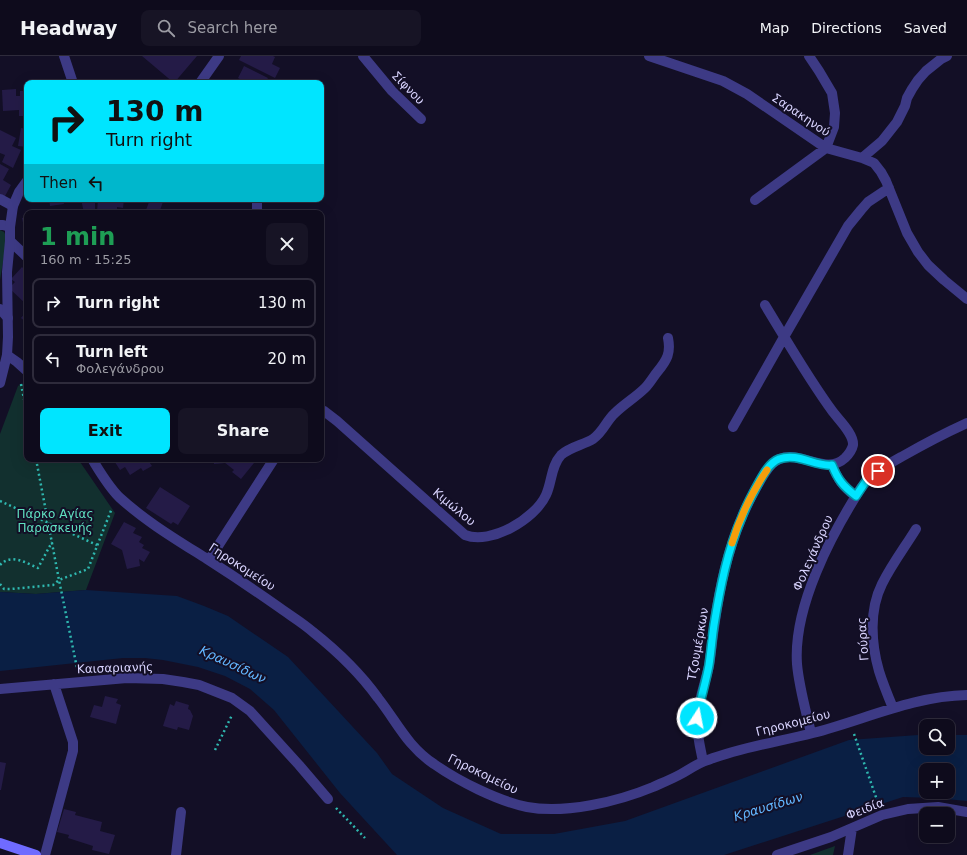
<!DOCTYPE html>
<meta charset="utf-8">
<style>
body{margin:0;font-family:"DejaVu Sans",sans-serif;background:#171425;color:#f1f3f6;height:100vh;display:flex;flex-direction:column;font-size:15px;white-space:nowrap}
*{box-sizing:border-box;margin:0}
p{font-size:13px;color:#9b9ba3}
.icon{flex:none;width:22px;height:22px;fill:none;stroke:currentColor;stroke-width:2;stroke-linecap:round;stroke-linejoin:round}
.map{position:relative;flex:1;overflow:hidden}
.sheet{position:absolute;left:24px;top:154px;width:300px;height:252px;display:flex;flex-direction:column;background:#0e0b1c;border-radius:8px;box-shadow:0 4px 16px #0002,0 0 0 1px #2e2b3b}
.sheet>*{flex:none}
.hud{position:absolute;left:24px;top:24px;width:300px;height:122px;border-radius:8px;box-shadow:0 4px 16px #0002,0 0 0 1px #2e2b3b;background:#00e5ff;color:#111;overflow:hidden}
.buttons{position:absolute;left:919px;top:663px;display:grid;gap:8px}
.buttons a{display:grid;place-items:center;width:36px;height:36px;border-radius:8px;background:#0e0b1c;box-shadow:0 4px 16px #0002,0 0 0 1px #2e2b3b;font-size:20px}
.pin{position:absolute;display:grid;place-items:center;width:34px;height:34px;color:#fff;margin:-17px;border:2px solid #fff;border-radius:50%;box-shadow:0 1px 4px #0007}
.me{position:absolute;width:44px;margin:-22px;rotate:11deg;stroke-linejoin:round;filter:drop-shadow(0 0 3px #0008)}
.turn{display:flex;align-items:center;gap:14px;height:84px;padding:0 16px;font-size:18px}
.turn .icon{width:52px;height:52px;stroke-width:2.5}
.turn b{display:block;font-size:28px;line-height:34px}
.then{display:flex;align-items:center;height:38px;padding:0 16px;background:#0003;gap:8px;font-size:15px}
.round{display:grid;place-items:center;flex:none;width:42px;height:42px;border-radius:8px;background:#171425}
.overview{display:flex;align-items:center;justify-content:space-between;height:68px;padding:0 16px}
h1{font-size:24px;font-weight:700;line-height:30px;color:#1e9e55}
.button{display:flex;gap:8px;margin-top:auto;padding:8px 16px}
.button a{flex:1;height:46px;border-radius:8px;background:#00e5ff;color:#111;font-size:16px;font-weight:700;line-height:46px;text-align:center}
.button a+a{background:#171425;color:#f1f3f6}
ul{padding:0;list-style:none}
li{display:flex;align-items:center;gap:12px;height:50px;margin:0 8px 6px;padding:0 8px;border:2px solid #2e2b3b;border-radius:8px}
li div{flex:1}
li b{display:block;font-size:15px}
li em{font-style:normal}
header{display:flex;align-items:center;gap:24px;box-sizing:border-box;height:56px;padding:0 20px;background:#0e0b1c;border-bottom:1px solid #2e2b3b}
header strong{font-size:19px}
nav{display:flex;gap:22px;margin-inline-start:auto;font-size:14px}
.search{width:280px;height:36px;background:#171425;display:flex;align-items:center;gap:10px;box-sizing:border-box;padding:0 14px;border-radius:8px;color:#9b9ba3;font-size:15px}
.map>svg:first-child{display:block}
.green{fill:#12302f}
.water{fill:#0a1f44;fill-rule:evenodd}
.building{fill:#241b47}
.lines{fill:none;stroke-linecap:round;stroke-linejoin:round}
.path{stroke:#2fb8b0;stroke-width:2.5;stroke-dasharray:2 3;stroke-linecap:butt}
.minor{stroke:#3d3a85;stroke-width:10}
.tertiary{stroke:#3d3a85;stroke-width:10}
.secondary{stroke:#6f6bff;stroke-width:10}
.route-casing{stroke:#0095a6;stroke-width:10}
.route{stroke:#00e5ff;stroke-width:7}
.slow{stroke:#f59e0b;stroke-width:7}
.labels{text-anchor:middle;stroke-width:4;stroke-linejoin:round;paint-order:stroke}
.street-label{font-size:12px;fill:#d9d4ff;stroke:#130f26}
.park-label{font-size:12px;fill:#5fe0c0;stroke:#130f26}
.water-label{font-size:13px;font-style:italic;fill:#62b6ff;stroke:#130f26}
</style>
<header>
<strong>Headway</strong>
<div class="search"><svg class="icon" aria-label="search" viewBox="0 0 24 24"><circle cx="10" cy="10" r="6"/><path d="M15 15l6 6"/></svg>Search here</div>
<nav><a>Map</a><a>Directions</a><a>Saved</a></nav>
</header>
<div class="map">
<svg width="967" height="799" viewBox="0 0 967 799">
<rect width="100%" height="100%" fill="#130f26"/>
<!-- green -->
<path class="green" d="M0 174 4 176 7 182 0 224Z
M21 328 27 329V403H78L115 457 86 534 36 538 0 536V378L18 330Z
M835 790 833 799H810Z"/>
<!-- water -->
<path class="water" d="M86 534 177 540 204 550 228 560 288 601 377 697 392 718 443 752 501 778H554L625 765 849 684 918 679H926V692H948V679H967V745L935 742 903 741 724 799H397L340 737 274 654 250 633 225 620 198 611 163 604 145 602H123L0 615V536L36 538ZM926 714H948V736H926Z"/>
<!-- building -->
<path class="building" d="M142 0H197L174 27Z
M241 0H273L275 1 272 8 280 12 275 22 239 4Z
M244 10 268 22 265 27H247L238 22Z
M16 33V40H20V35H27V60H19V54L3 55 2 34Z
M21 72 27 73V91L18 90Z
M0 74 16 82 12 90 21 94 13 112 2 106 5 99 0 97Z
M0 108 9 113 3 124 11 129 4 142 0 140Z
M49 143H63L64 148 50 150Z
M81 143H95V157H84Z
M98 143H124L123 152 117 151V157H100L97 156Z
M150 143H164L159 157H145Z
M63 153 64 157H46V156Z
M78 153 79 157H65V156Z
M27 161V175L25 176 22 162Z
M22 211 27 216V249L9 232 15 226 11 223Z
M27 255V267L21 262Z
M113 403H147L152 410 143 415 141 412 130 419 125 411 120 414Z
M214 403H250L254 407 241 423 232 416 234 414 224 406 225 407 214 408Z
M160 431 190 450 178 469 173 466 171 468 146 452Z
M124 466 136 472 133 477 142 481 139 486 144 489 142 492 150 496 144 506 139 503 140 510 127 513 122 494 111 488Z
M105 640 118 643 116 647 121 649 116 668 90 661 94 649 102 651Z
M176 645 189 649 188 653 190 654 193 660 189 674 178 671 177 674 163 670 170 648 174 650Z
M0 706 6 707 1 734H0Z
M64 753 76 756 75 759 102 766 100 775 115 779 109 798 92 794 93 790 68 782 69 779 57 776Z"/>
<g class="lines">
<!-- path -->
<path class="path" d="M21 328 27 358
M36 403 59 524 77 612
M0 445 97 489
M0 509C11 497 26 507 38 512L52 486
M0 528 4 533H11L53 529 59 524 88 513 112 452
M854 678 878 747
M215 694 232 659
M336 752 365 782"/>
<!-- minor -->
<path class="minor" d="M64 0 73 27
M363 0 392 35 421 63
M649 0 723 25 747 38 826 92 862 102 874 107 881 116 886 125 907 177 918 196 928 209 944 224 967 243
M200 27 219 0
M862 102 882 85 897 66 905 50 907 42 912 33 918 24 926 15 941 3 947 0
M0 143 13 150
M755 144 826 92 834 71 835 57 832 37 819 15 809 0
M257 157V143
M0 169H3L10 171
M10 185 27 201
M0 253 8 262
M7 299 17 306 27 315
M321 354 324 355 337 365 465 479C491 489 535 463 546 439 552 426 551 410 561 399 570 391 583 389 593 383 604 375 606 365 615 357 624 348 636 341 645 332 650 327 653 321 658 315 667 304 671 297 668 282
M733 371 784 281 848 170 861 154 868 146 889 132
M92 403C100 416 108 430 119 441 145 465 177 484 207 503 232 519 256 535 280 552 291 560 303 567 313 576 337 595 360 617 378 642 397 666 407 690 434 708 458 725 498 745 527 751 565 758 617 746 653 731 662 727 672 723 681 718 690 713 698 707 708 704 742 691 778 686 813 677 864 664 913 640 967 639
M832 409C838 424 843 430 855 440
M209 504 274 403
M0 633 127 622 163 623 183 626 199 629 232 642 250 655 299 709 328 743
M893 652C888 640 883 628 879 615 871 587 869 554 882 528 892 508 905 491 916 473
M811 677C806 655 799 631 797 608 793 551 831 479 861 432 872 417 887 409 903 400 924 388 945 377 967 367
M703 705C700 691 696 675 697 661 699 644 705 627 709 610 711 598 712 584 714 572 720 525 732 475 755 434 760 425 765 415 772 408 794 387 824 422 845 402 849 398 852 394 853 389 854 378 839 364 833 356 808 322 787 285 765 249
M45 799 73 695V686L54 628
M176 799 181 756
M777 799 831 781 882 759 908 753 938 751 967 756
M848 799 852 772"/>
<!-- tertiary -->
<path class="tertiary" d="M0 327 7 299 8 281 7 216 10 185V171L13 150 19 136 27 125"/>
<!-- secondary -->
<path class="secondary" d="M0 787 36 799"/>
</g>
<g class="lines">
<defs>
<path id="route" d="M697 662C700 644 706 626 709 609 711 596 712 582 714 569 720 533 727 495 742 461 746 450 752 439 758 428 763 419 769 407 779 403 798 396 815 411 832 409 838 424 843 430 856 440L866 425 878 415"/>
</defs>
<!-- route casing -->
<use href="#route" class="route-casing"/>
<!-- route -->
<use href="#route" class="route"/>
<!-- slow -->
<path class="slow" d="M732 487C740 461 752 436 767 414"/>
</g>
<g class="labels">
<!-- street labels -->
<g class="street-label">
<text transform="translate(408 32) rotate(46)" y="4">Σίφνου</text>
<text transform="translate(801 59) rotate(34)" y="4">Σαρακηνού</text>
<text transform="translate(454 451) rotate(40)" y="4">Κιμώλου</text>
<text transform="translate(813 497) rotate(-66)" y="4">Φολεγάνδρου</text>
<text transform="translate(242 511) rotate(33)" y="4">Γηροκομείου</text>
<text transform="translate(863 583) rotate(-94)" y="4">Γούρας</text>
<text transform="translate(698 588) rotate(-80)" y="4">Τζουμέρκων</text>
<text transform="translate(115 612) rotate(-2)" y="4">Καισαριανής</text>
<text transform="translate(793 667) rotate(-14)" y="4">Γηροκομείου</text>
<text transform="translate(483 718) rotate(26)" y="4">Γηροκομείου</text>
<text transform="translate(865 753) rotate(-21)" y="4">Φειδία</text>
</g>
<!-- park labels -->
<g class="park-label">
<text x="55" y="462">Πάρκο Αγίας<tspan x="55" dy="14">Παρασκευής</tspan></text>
</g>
<!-- water labels -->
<g class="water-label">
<text transform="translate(233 608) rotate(25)" y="5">Κραυσίδων</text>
<text transform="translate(768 750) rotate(-17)" y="5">Κραυσίδων</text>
</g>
</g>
</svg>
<div class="buttons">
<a><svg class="icon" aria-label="search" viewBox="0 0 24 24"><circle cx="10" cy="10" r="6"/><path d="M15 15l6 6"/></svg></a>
<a>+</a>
<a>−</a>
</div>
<div class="pin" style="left:878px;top:415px;background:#d93025"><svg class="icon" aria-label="arrive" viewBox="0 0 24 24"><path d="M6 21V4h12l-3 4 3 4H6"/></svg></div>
<svg class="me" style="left:697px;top:662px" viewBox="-20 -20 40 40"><circle r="17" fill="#00e5ff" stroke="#fff" stroke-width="3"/><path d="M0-11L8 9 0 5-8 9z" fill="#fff"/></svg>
<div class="hud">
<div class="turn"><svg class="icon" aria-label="right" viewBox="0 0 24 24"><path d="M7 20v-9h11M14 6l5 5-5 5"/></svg><div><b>130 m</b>Turn right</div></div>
<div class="then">Then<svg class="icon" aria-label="left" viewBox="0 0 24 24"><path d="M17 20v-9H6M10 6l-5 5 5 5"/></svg></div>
</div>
<section class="sheet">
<div class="overview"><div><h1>1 min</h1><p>160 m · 15:25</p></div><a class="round"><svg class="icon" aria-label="close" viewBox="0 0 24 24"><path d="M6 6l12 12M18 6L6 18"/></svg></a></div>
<ul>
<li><svg class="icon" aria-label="right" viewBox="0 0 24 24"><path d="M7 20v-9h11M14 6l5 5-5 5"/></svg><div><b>Turn right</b></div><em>130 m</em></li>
<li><svg class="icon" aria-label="left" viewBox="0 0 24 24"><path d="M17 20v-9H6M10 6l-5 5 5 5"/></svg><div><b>Turn left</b><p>Φολεγάνδρου</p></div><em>20 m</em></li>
</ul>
<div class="button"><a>Exit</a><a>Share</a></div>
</section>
</div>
